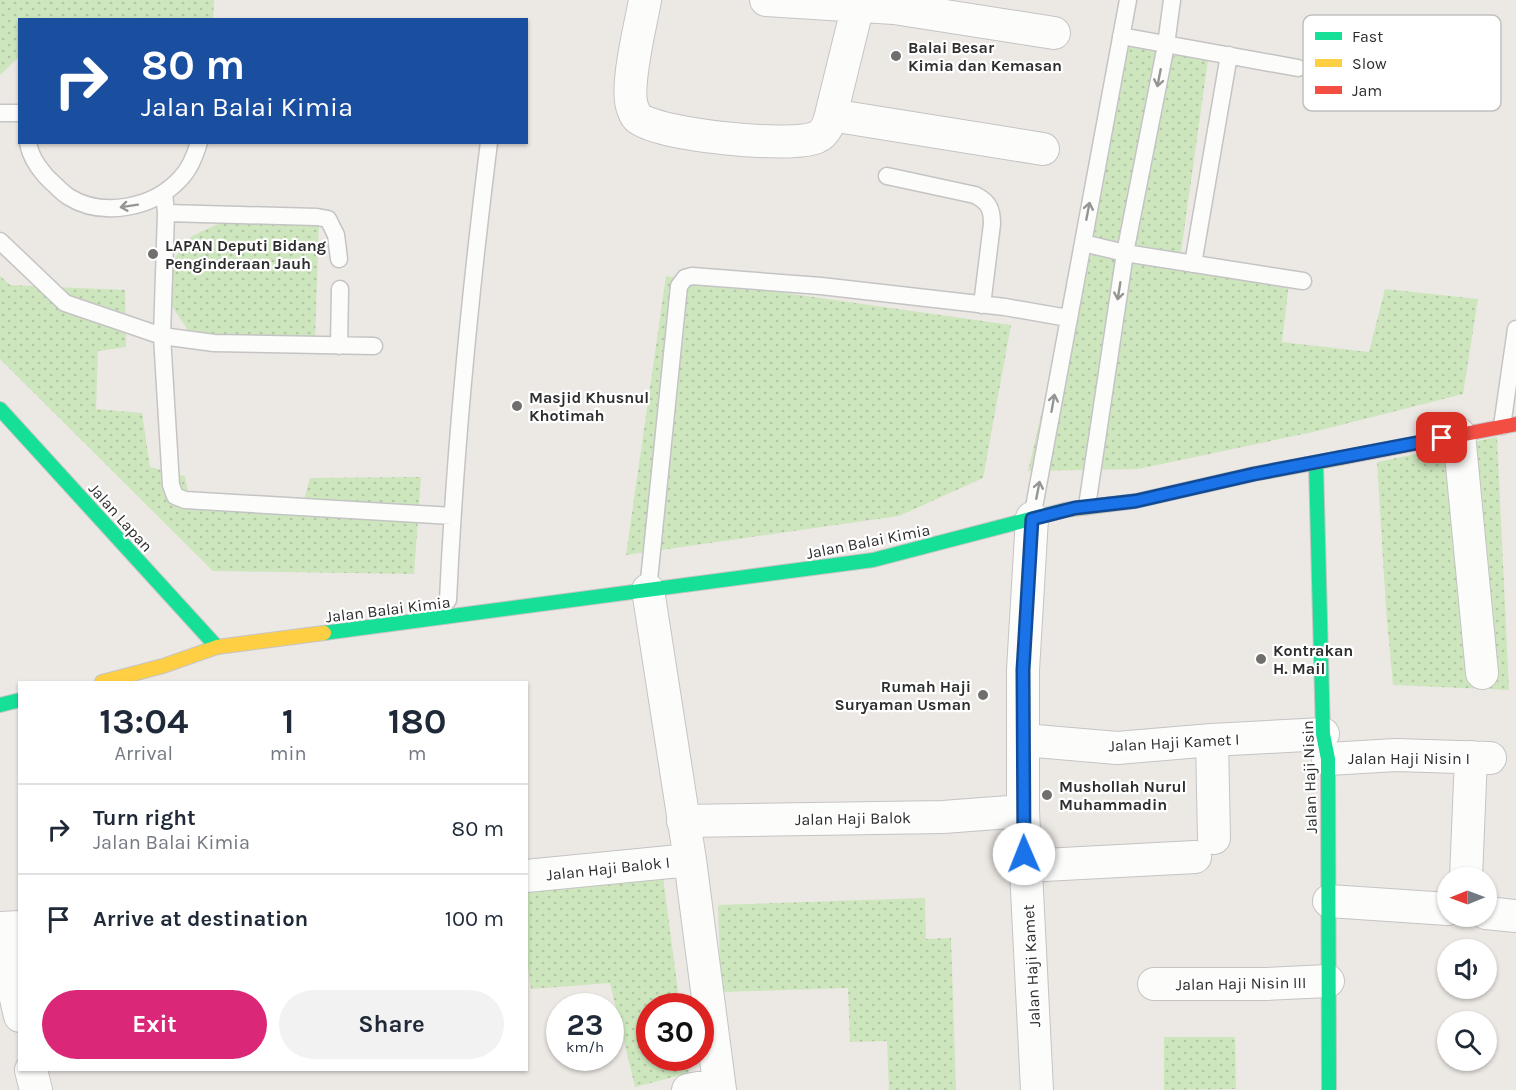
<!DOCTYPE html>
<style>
body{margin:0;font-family:Karla,sans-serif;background:#f2f2f3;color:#1f2937;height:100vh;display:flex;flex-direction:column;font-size:22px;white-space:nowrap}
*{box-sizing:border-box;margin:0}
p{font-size:20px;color:#747a83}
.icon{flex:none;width:33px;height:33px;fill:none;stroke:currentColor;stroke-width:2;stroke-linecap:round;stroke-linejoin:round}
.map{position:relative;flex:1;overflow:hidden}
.drawer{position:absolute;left:18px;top:681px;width:510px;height:390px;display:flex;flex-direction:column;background:#fff;border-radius:0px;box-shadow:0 2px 4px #0004}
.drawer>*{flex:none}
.banner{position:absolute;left:18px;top:18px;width:510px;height:126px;border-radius:0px;box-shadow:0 2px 4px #0004;background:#1a4fa0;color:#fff;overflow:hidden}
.needle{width:39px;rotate:269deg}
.fabs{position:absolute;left:1437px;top:867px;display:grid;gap:12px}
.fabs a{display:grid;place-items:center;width:60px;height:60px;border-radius:50%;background:#fff;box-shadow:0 2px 4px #0004;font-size:30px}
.speed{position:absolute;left:546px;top:993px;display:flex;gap:12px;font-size:30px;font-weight:700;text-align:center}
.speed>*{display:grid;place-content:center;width:78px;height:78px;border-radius:50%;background:#fff;box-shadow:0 2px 4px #0004;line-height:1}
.speed small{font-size:15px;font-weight:400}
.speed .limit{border:9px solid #d22;background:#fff;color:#111}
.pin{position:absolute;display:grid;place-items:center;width:51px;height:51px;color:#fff;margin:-26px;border-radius:12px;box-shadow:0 3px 9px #0006}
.me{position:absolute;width:66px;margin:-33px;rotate:359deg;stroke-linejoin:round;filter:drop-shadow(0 0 4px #0008)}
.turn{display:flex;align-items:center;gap:21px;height:126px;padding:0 24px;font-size:27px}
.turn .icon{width:78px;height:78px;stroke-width:2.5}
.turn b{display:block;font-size:42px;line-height:51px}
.eta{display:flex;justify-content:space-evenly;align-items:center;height:102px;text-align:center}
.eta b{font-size:36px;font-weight:700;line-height:42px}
.primary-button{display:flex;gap:12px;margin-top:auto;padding:12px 24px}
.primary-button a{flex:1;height:69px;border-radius:36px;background:#db2777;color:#fff;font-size:24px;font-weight:700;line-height:69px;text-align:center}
.primary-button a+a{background:#f2f2f3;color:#1f2937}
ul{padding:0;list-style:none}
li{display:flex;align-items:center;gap:18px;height:90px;padding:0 24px;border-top:2px solid #e0e1e3}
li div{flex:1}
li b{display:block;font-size:22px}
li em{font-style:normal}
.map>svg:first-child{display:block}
.grass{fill:url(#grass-dots)}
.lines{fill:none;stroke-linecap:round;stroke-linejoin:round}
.lane-casing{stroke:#c5c4c5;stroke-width:19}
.street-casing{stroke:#c5c4c5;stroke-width:34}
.fast-casing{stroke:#c5c4c5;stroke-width:16}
.slow-casing{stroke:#c5c4c5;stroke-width:16}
.jam-casing{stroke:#c5c4c5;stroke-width:16}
.lane{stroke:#fcfcfb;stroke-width:16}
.street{stroke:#fcfcfb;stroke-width:32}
.fast{stroke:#16e098;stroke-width:14}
.slow{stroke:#ffcf43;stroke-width:14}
.jam{stroke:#f24e42;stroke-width:14}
.oneway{stroke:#959594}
.route-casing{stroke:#114b97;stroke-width:15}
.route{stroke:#1a73e8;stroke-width:10}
.poi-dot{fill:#706f6e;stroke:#fff;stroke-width:2}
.labels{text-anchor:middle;stroke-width:4.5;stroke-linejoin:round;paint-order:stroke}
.poi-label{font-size:16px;font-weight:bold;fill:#2e2e2e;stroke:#fff;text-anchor:start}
.street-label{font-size:16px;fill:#2e2e2e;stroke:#fff}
.key{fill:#fff;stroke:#c0c0c0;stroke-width:1.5}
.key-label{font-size:16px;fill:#2e2e2e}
</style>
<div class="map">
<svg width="1516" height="1090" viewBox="0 0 1516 1090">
<defs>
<pattern id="grass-dots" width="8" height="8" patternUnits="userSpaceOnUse" patternTransform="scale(1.5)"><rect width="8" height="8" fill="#cee6be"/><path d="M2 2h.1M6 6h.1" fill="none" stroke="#b1c6a4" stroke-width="1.8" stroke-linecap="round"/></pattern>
</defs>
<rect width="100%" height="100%" fill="#ece8e4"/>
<!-- grass -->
<path class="grass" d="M0 0H214L213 19 20 20 19 57 0 75Z
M1130 29 1210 46 1181 252 1290 275 1282 342 1369 352 1385 289 1478 299 1463 394 1313 432 1138 469 1028 471Z
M220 223H319L315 340 191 335 168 300 167 275 176 256 192 236Z
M0 276 10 285 125 290 126 347 98 351 96 409 142 413 150 467 185 476 190 502 304 500 310 478 421 477 414 574 213 571 0 359Z
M666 276 1011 325 983 478 899 516 626 555Z
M1497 437 1509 690 1393 685 1386 608 1377 462Z
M663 877 680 1006H650V1058H687L689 1073 635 1087 610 983 531 989 527 960 526 891Z
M925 898 926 939 951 938 956 1090H889L887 1041 850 1042 848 988 721 992 718 905Z
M1164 1037H1235L1236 1089 1164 1090Z"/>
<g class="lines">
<defs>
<path id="lane" d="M1121 36 1298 68
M0 113H20
M28 142C30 158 43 175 55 185 59 189 64 194 69 197 103 218 153 208 180 179 190 169 195 156 199 142
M887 176 975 195C989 202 992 209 992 224L982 305
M164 193 166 213 162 336 171 485 175 496 185 500 452 516
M166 213 317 217 328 219 336 235 339 259
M0 241 65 303 162 336 214 343 374 346
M1083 243 1125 253 1303 281
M1193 264 1229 55
M339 346 340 289
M1502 426 1516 329
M1087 506 1125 253 1166 45 1172 0
M1032 518 1128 0
M648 590 679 286 685 278 692 276 821 286 1005 307 1068 318
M448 600C455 447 470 294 489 142"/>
<path id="street" d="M645 0C641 24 624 89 633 109 634 112 635 115 637 117 654 135 794 149 817 137 826 133 829 123 831 115L858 5
M766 0 894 8 1054 33
M831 115 1043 149
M1459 434 1482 673
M1032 518 1023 670V811L1037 1090
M648 590 690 860 720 1090
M1024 740 1117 748 1212 740 1323 734
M1212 740 1214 838
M1328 759 1396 755 1490 758
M683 821 943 817 1023 811
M1025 866 1195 857
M526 876 690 860
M1466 878 1471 757
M1329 901 1448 909
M1486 913 1516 916
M20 927 0 928 20 1016
M1154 984H1267L1328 981
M31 1070 36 1090
M688 1090 719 1084"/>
<path id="fast" d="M0 409 217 647
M1316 464 1323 734 1328 759 1329 1090
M324 633 873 560 1065 510
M0 705 20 700"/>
<path id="slow" d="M1065 510 1136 501 1254 474 1340 458
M102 682 163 666 217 647 324 633"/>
<path id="jam" d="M1340 458 1516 424"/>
</defs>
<!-- lane casing -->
<use href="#lane" class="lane-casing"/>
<!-- street casing -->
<use href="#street" class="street-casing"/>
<!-- fast casing -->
<use href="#fast" class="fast-casing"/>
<!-- slow casing -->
<use href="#slow" class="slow-casing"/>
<!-- jam casing -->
<use href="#jam" class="jam-casing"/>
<!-- lane -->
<use href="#lane" class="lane"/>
<!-- street -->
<use href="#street" class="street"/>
<!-- fast -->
<use href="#fast" class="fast"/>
<!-- slow -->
<use href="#slow" class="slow"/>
<!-- jam -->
<use href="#jam" class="jam"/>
</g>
<!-- one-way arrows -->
<defs><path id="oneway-shaft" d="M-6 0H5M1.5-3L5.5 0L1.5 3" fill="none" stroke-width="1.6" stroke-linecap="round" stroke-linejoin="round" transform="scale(1.5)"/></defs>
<g class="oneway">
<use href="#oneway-shaft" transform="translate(1159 78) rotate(101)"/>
<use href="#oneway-shaft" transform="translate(129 206) rotate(171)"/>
<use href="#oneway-shaft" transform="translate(1088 211) rotate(-79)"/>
<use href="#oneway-shaft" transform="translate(1119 291) rotate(99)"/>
<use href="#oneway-shaft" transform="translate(1053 403) rotate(-80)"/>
<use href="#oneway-shaft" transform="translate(1038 490) rotate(-79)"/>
</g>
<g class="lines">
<defs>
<path id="route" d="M1024 854 1023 670 1032 519 1075 508 1136 501 1254 474 1442 438"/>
</defs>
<!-- route casing -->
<use href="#route" class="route-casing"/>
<!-- route -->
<use href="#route" class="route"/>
</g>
<!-- markers -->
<g class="poi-dot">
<circle cx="896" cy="56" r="6"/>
<circle cx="153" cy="254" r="6"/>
<circle cx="517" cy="406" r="6"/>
<circle cx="1261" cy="659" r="6"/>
<circle cx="983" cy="695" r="6"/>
<circle cx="1047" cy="795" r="6"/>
</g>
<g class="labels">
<!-- poi labels -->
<g class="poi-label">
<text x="908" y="53">Balai Besar<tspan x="908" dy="18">Kimia dan Kemasan</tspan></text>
<text x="165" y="251">LAPAN Deputi Bidang<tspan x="165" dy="18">Penginderaan Jauh</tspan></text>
<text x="529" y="403">Masjid Khusnul<tspan x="529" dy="18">Khotimah</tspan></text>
<text x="1273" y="656">Kontrakan<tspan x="1273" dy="18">H. Mail</tspan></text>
<text x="971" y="692" text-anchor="end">Rumah Haji<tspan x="971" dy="18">Suryaman Usman</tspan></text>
<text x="1059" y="792">Mushollah Nurul<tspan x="1059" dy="18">Muhammadin</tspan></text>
</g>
<!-- street labels -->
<g class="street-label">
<text transform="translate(121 517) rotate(48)" y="6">Jalan Lapan</text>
<text transform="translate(868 541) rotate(-11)" y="6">Jalan Balai Kimia</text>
<text transform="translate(388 609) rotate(-7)" y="6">Jalan Balai Kimia</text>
<text transform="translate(1174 742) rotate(-3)" y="6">Jalan Haji Kamet I</text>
<text x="1409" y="764">Jalan Haji Nisin I</text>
<text transform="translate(1309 777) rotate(-92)" y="6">Jalan Haji Nisin</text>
<text transform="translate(853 818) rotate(-1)" y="6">Jalan Haji Balok</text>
<text transform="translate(608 868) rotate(-6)" y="6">Jalan Haji Balok I</text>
<text transform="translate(1031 966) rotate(-93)" y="6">Jalan Haji Kamet</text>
<text transform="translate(1241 983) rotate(-1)" y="6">Jalan Haji Nisin III</text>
</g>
</g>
<!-- legend -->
<rect x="1303" y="15" width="198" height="96" rx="9" class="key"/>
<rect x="1315" y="32" width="27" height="8" fill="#16e098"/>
<rect x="1315" y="59" width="27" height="8" fill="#ffcf43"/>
<rect x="1315" y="86" width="27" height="8" fill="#f24e42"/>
<g class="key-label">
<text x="1352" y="42">Fast</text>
<text x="1352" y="69">Slow</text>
<text x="1352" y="96">Jam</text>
</g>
</svg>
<div class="fabs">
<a><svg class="needle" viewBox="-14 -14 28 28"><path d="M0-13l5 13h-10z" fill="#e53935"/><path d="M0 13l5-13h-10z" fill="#747a83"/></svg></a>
<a><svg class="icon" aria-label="sound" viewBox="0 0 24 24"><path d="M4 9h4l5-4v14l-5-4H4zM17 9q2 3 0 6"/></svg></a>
<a><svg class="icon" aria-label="search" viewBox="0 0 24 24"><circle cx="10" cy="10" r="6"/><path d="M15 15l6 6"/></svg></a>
</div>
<div class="speed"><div>23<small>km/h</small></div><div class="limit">30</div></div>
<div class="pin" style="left:1442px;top:438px;background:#d93025"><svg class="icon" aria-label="arrive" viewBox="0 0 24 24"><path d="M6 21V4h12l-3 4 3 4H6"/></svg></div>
<svg class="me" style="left:1024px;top:854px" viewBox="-20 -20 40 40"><circle r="19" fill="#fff"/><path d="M0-13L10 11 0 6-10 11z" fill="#1a73e8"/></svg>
<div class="banner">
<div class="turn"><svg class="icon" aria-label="right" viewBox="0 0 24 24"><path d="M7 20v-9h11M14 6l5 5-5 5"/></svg><div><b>80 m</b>Jalan Balai Kimia</div></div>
</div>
<section class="drawer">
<div class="eta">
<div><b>13:04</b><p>Arrival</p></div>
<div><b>1</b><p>min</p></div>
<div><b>180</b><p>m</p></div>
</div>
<ul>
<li><svg class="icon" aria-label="right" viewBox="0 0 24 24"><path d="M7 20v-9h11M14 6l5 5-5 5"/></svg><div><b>Turn right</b><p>Jalan Balai Kimia</p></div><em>80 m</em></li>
<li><svg class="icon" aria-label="arrive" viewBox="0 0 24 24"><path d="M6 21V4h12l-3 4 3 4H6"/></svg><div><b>Arrive at destination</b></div><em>100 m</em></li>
</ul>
<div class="primary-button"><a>Exit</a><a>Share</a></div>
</section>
</div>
